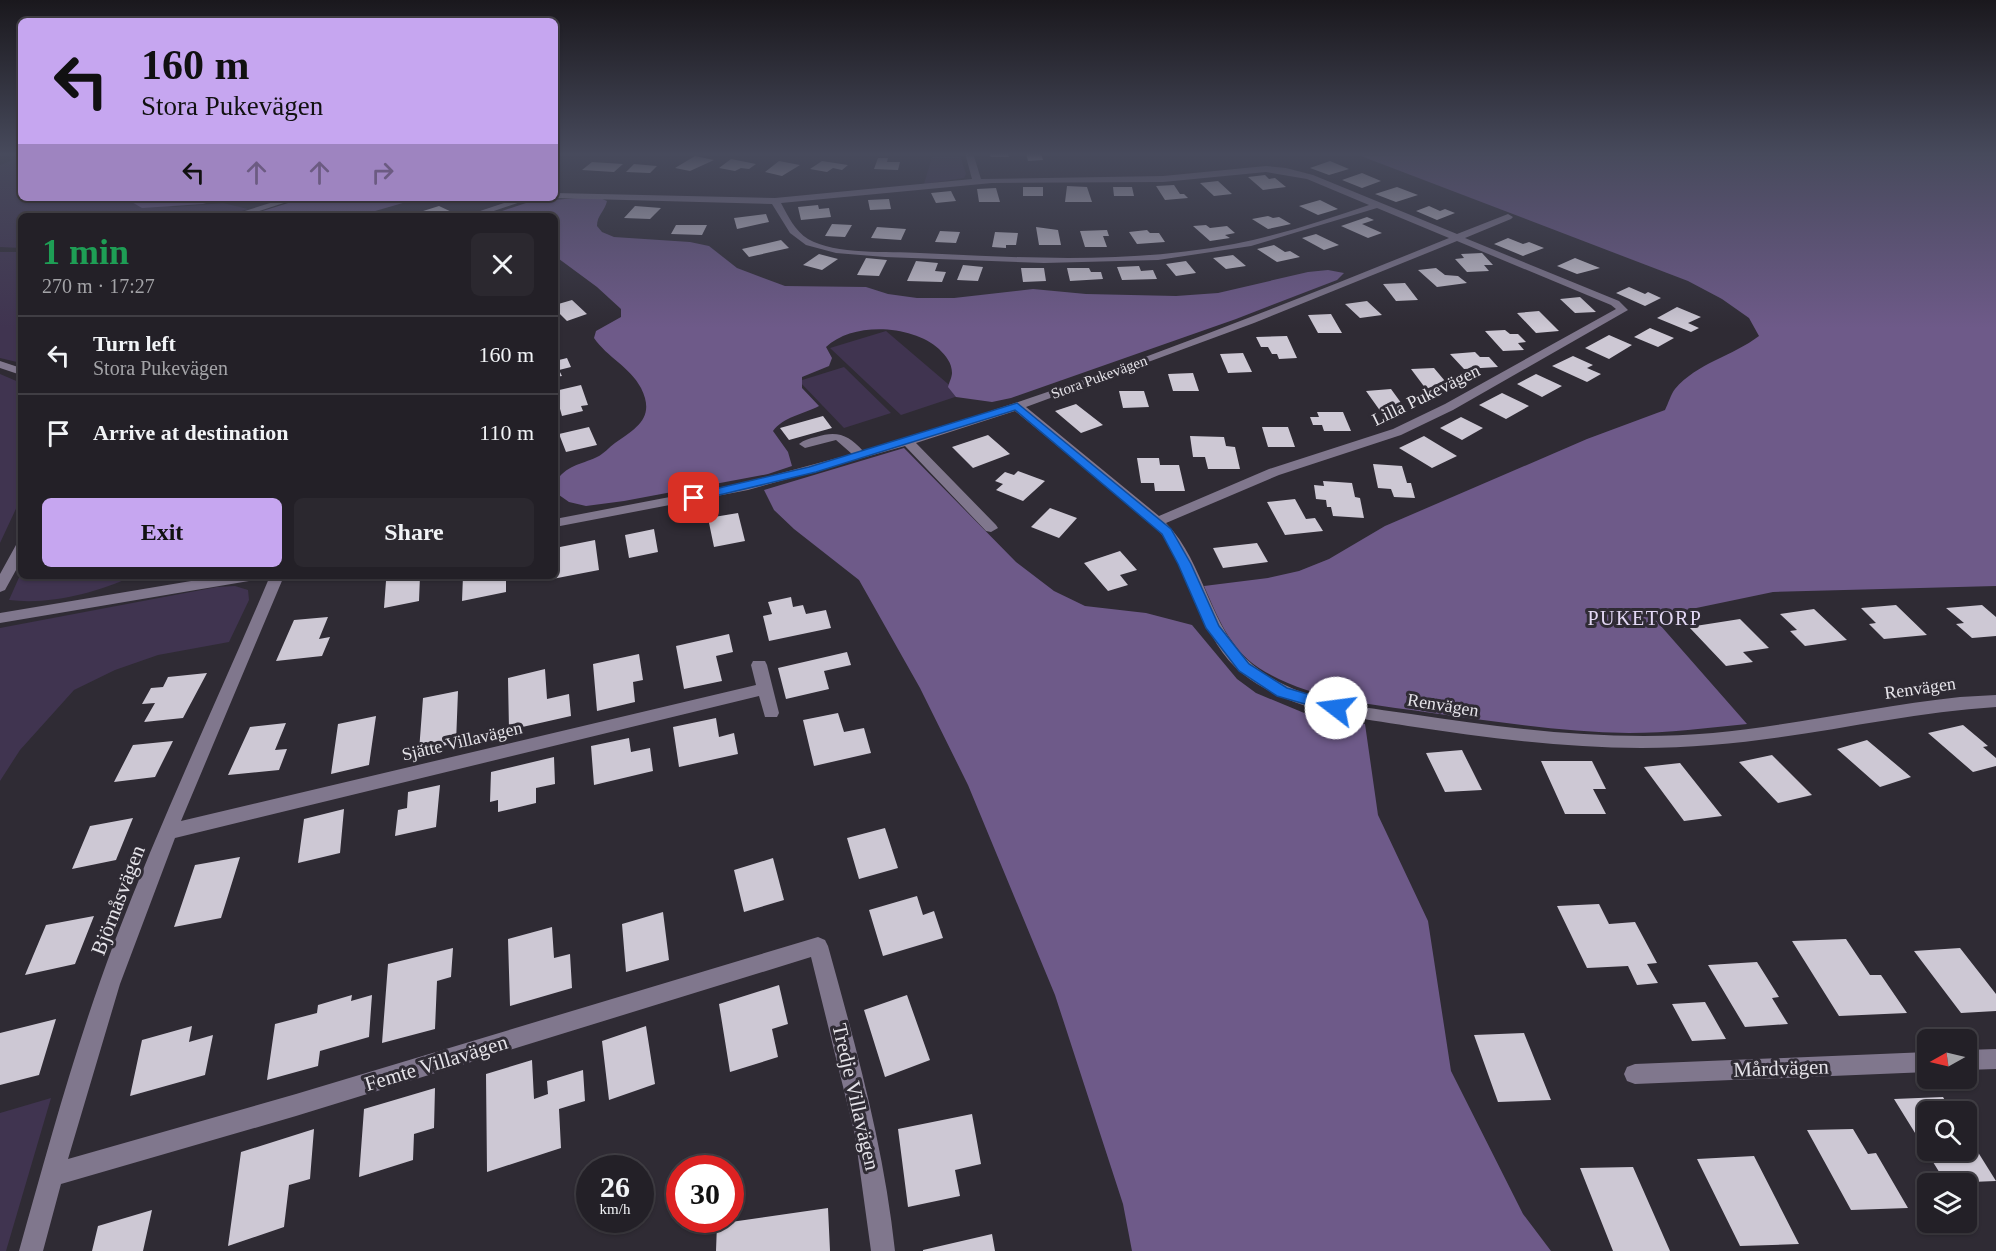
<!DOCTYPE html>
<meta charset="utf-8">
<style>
body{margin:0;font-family:"Times New Roman",serif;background:#2b282f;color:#f1f3f6;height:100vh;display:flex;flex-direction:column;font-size:22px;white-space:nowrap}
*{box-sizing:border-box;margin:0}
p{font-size:20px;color:#a3a3a7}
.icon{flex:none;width:33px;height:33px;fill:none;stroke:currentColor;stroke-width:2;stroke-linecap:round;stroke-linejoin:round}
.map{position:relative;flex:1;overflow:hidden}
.details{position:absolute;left:18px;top:213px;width:540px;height:366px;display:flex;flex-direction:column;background:#232027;border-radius:9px;box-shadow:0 2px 4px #0004,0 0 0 2px #403e44}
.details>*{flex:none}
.banner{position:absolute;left:18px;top:18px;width:540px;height:183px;border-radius:9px;box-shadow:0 2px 4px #0004,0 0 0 2px #403e44;background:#c6a6f0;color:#111;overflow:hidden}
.needle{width:39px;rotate:262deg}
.buttons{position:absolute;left:1917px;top:1029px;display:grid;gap:12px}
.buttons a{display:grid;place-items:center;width:60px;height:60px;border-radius:9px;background:#232027;box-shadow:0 2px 4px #0004,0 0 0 2px #403e44;font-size:30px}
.speed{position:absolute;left:576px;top:1155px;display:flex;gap:12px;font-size:30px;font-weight:700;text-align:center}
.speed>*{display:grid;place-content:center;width:78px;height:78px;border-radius:50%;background:#232027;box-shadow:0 2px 4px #0004,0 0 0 2px #403e44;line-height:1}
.speed small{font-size:15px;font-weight:400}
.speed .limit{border:9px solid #d22;background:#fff;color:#111}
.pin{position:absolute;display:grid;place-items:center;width:51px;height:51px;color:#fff;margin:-26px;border-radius:12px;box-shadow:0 3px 9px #0006}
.me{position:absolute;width:66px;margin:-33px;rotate:285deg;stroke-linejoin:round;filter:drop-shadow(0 0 4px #0008)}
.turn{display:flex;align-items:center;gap:21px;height:126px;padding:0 24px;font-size:27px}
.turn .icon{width:78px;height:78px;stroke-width:2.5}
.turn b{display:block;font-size:42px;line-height:51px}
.lanes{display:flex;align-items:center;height:57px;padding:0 24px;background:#0003;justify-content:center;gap:30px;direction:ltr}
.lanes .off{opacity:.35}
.round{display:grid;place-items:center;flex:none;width:63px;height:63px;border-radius:9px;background:#2b282f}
.headline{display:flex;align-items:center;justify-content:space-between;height:102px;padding:0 24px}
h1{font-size:36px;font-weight:700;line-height:45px;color:#1e9e55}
.primary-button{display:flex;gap:12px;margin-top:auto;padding:12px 24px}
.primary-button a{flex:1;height:69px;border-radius:9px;background:#c6a6f0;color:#111;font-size:24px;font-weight:700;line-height:69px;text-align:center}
.primary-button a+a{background:#2b282f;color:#f1f3f6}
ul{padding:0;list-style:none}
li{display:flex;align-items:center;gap:18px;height:78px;padding:0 24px;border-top:2px solid #403e44}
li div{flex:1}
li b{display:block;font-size:22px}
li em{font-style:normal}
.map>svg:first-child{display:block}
.green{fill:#403450}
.forest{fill:#6e5a89}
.building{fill:#cdc8d4}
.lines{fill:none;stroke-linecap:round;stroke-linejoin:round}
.minor{fill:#80778d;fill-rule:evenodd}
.route{fill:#1a73e8;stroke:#114b97;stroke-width:1.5}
.labels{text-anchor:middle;stroke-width:6;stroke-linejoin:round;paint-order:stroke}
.far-street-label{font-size:15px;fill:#e5e3e9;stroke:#2f2b34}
.street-label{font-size:18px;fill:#e5e3e9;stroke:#2f2b34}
.neighbourhood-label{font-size:20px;letter-spacing:1.5px;fill:#e3d8f4;stroke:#2f2b34}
.near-street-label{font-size:21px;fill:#e5e3e9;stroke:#2f2b34}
</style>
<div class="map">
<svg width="1996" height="1251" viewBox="0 0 1996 1251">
<rect width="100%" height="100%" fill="#2f2b34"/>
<!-- green -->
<path class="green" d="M937 153H959L966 174 964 178 924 184 932 157Z
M21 157V198H135L131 201 175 207 223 203 248 209 226 216H21V248L0 247V165Z
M0 252H21V363L0 358Z
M886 331 961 395 901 415 830 348Z
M844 367 891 413 844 428 799 381Z
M0 374 21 383V498L0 543Z
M21 573V576H133C96 593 50 605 9 600Z
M235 586 248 590 249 600 229 642 158 655 115 670 74 690 20 750 0 781V628L217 587Z
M51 1098 6 1251H0V1113Z"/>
<!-- forest -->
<path class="forest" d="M1353 153H1996V586L1773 592 1653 617 1747 724C1708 728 1668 733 1629 733 1561 732 1492 721 1425 712 1369 704 1307 699 1259 668 1230 649 1217 616 1204 586L1268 578 1299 571 1329 559 1385 526 1587 439 1665 410C1668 404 1671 394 1675 389 1697 363 1733 356 1759 336L1749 318 1722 299 1688 281Z
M135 198H222L203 204 142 208 130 201Z
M304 198H420L358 216H247Z
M577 198H600L607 201C605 211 597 215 597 226L602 232 614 237 690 242 709 246 737 268 785 286 866 287 888 294 917 298H954L1033 289 1086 294 1176 296 1218 293 1308 272 1328 270 1344 273 1337 280 1236 319 1011 398 992 402 956 397 948 387C949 383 952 377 952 373 952 363 946 356 939 349 913 325 853 321 826 347L832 358 829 366 802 377V388L819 406C804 414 783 417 773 431L788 452 792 466 768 474 624 501 586 506 569 502 559 495 555 483C566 465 580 465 597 457 604 454 609 447 615 443 636 428 656 418 641 388 630 367 607 357 594 338L596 331 621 317V309L597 287 555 256V216H508L502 211 529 202Z
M904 448 1016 562 1054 591 1085 606 1146 613 1192 625 1237 679 1256 693 1309 715 1365 724 1378 815 1428 921 1451 1071 1523 1214 1551 1251H1132L1123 1204 1055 995 968 785 920 688 859 580 794 529 774 510 764 490Z"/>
<!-- building -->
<path class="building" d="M989 153H1007L1009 157H991Z
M1026 153H1041L1043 160 1028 161Z
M695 156 714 160 690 171 675 168Z
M878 158H888L887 162H900L898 170 874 169Z
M731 159 756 164 749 169 741 168 735 171 719 168Z
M779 161 800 165 782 176 765 172Z
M822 161 848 165 842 170 833 168 827 172 810 169Z
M1330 161 1349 169 1329 175 1310 168Z
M592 162 623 164 614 172 582 170Z
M634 164 657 166 650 173 626 172Z
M1362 173 1381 181 1362 188 1342 180Z
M1265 175 1269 179 1275 178 1286 187 1263 190 1248 177Z
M1218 181 1232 194 1214 196 1200 183Z
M1174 185 1180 194H1184L1188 198 1165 200 1156 186Z
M1067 186 1087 187 1092 202H1065Z
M1023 187H1043V196H1023Z
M1113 187H1132L1134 196H1114Z
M1397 187 1418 195 1396 202 1375 194Z
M996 188 1000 202H979L977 189Z
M951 191 956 201 936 203 931 193Z
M889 199 891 209 870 210 868 200Z
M1320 200 1338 209 1318 215 1299 206Z
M818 205 819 209 829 208 831 217 801 220 798 207Z
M439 206 456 214 427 216 420 212Z
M635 206 661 208 650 219 624 218Z
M1429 206 1440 211 1445 209 1455 213 1437 220 1416 211Z
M766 214 769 222 737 229 734 218Z
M1268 216 1273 218 1279 217 1291 224 1268 229 1252 219Z
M1367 217 1374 220 1362 224 1382 233 1368 238 1341 226Z
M832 224 852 225 845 237 825 236Z
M676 225H707L702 235 671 234Z
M1206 225 1210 228 1227 226 1235 233 1225 235 1230 238 1210 241 1193 226Z
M877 227 906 229 901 240 871 238Z
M1036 227 1058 230 1061 245H1039Z
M1107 230 1109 236H1103L1107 247H1085L1080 231Z
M1147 230 1150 233H1159L1165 242 1137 244 1129 232Z
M940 231 960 232 956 243 935 242Z
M995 232 1018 233 1016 245H1006V248L992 247Z
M1316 234 1339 245 1324 250 1302 238Z
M1508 238 1523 244 1529 242 1544 248 1523 256 1494 244Z
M781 240 789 248 749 257 742 249Z
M1274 245 1285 252 1290 251 1300 257 1277 262 1257 249Z
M1482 253 1493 265H1484L1489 271 1467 272 1455 259 1464 258 1461 254Z
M819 254 838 259 822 270 803 265Z
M1233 255 1246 266 1226 269 1213 258Z
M866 258 887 260 879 276 857 275Z
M1575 258 1600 268 1577 274 1557 266Z
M916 261 938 263 935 271 946 272 942 282 907 281Z
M1186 261 1196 273 1176 276 1166 264Z
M963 265 983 267 978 281 957 280Z
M1139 266 1141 271 1153 270 1157 279 1122 280 1117 267Z
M1021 268H1044L1046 281 1023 282Z
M1067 268H1089L1091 272H1101L1103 279 1070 281Z
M1436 268 1445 275 1458 276 1467 283 1437 287 1418 270Z
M1405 283 1418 300 1396 301 1383 284Z
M1629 287 1645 294 1648 292 1661 298 1645 306 1616 293Z
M1580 297 1596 312 1575 313 1560 299Z
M572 300 587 314 567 321 555 309V305Z
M1367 301 1382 315 1360 318 1345 304Z
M1677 307 1701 317 1688 323 1699 328 1691 332 1657 318Z
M1539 311 1559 331 1536 333 1517 313Z
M1331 314 1342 333H1318L1308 315Z
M1650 328 1674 338 1658 347 1634 337Z
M1505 330 1510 334H1518L1526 342 1518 343 1524 350 1503 351 1485 331Z
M1609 335 1632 345 1609 359 1585 348Z
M1287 336 1297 358 1279 359 1277 354H1272L1268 347H1261L1256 337Z
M1475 352 1480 357H1489L1498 367 1464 369 1450 354Z
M1243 353 1252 372 1228 373 1220 354Z
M1573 356 1593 365 1587 368 1601 374 1587 382 1552 366Z
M567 358 571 367 559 370 562 376 555 377V361Z
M1434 368 1450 387 1426 389 1411 369Z
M1193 373 1199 391H1173L1168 374Z
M1536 374 1562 386 1542 397 1517 384Z
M581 385 588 405 581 406 583 411 562 416 555 391Z
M1391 389 1407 411 1381 412 1366 391Z
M1119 391H1144L1149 407 1123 408Z
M1502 393 1529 406 1506 419 1479 405Z
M1076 404 1103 425 1081 433 1055 411Z
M1317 412H1343L1351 431H1324L1322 425H1313L1310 417H1319Z
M823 416 832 428 789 440 780 428Z
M1461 417 1483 428 1462 440 1440 428Z
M589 427 597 445 566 452 559 434Z
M1262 427H1288L1295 447H1268Z
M988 435 1010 454 973 468 952 447Z
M1190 436 1224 437 1226 446 1235 447 1240 469H1208L1205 457H1193Z
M1424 436 1457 456 1432 468 1399 448Z
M1137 458H1159L1160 465H1179L1185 491H1155L1154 483H1141Z
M1373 464 1402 466 1407 483H1411L1415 498 1394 497 1391 489 1378 488Z
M1018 471 1045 481 1023 501 996 490 1003 484 995 481 1005 472 1014 475Z
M1323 481 1352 483 1355 497 1360 498 1364 518 1333 516 1331 507H1327L1326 500 1316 499 1314 485 1324 486Z
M1295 499 1306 519 1315 518 1323 531 1285 535 1267 502Z
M1050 508 1077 518 1059 538 1031 527Z
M738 513 745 541 714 547 708 518Z
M654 529 658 552 629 558 625 535Z
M595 540 599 570 547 580V576H555V548Z
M1257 543 1268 562 1223 568 1213 548Z
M1120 551 1137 570 1120 575 1128 585 1108 591 1084 563Z
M414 576H420L419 601 384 608 386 581Z
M463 576H506V592L462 601Z
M791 597 793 607 803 605 806 614 826 610 831 628 769 641 763 616 772 614 768 602Z
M1896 605 1927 635 1884 639 1869 624 1876 623 1861 608Z
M1982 605 1996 617V636L1972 638 1956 624 1964 623 1946 608Z
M1814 609 1847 640 1805 646 1790 631 1797 630 1780 614Z
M328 617 319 639 330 637 322 656 276 661 294 620Z
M1740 619 1769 648 1743 652 1753 662 1726 666 1689 627Z
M729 634 733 652 716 656 722 681 684 689 676 646Z
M847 652 851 665 824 671 829 689 786 699 778 668Z
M639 654 643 680 633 682 635 702 597 711 593 664Z
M545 669 547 699 569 694 571 716 509 730 508 678Z
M207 673 183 718 144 722 155 703 142 704 151 688 163 687 168 677Z
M458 691 456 743 419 751 423 698Z
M838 713 844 732 864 728 871 753 814 766 803 720Z
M376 716 369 765 331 774 338 724Z
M716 718 719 737 734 733 738 754 679 767 673 727Z
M286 723 275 750 287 749 279 770 228 775 250 727Z
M1963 725 1988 746 1983 747 1996 758V766L1973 772 1928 733Z
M629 738 631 752 650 748 653 771 594 785 591 746Z
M1867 740 1911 777 1880 787 1837 749Z
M173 741 155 777 114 782 133 745Z
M1462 750 1482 790 1445 792 1426 753Z
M1772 755 1812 795 1778 803 1739 762Z
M554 757 555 784 536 788V803L498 812V800L490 802 491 772Z
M1541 761H1592L1606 789H1593L1606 814H1565Z
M1680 763 1722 816 1684 821 1644 767Z
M440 785 436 827 395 836 398 810 407 808 408 792Z
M344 809 340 853 298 863 304 819Z
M133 818 116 860 72 869 90 826Z
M885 828 898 868 859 879 847 838Z
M240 857 221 918 174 927 195 865Z
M773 858 784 900 744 912 734 870Z
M917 896 923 915 934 911 943 938 883 956 869 910Z
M1599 904 1609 924 1635 922 1657 963 1647 964 1658 983 1637 985 1628 966 1587 968 1557 906Z
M663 912 669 960 626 972 622 924Z
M94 916 75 964 25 975 46 925Z
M552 927 554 958 570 954 572 988 510 1006 508 939Z
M1846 939 1870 975H1881L1907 1013 1839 1016 1792 941Z
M453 948 451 977 437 981 435 1029 382 1043 388 964Z
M1960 948 1996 994V1011L1961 1013 1914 951Z
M1757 962 1779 997 1772 998 1788 1024 1745 1027 1708 965Z
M779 985 788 1024 772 1029 778 1057 730 1072 719 1004Z
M352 995 351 1001 372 995 369 1037 320 1051 318 1066 267 1080 275 1024 317 1013 318 1005Z
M907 995 930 1060 885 1077 864 1010Z
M1705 1002 1726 1039 1692 1041 1672 1004Z
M56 1019 39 1075 0 1085V1033Z
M192 1026 189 1042 213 1035 205 1075 130 1096 142 1040Z
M646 1026 655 1084 609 1100 602 1041Z
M1524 1033 1551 1100 1498 1102 1474 1035Z
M532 1060 534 1099 548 1094 547 1081 583 1070 585 1101 559 1109 561 1148 487 1172 486 1074Z
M435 1088 434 1128 414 1134 413 1160 359 1177 364 1109Z
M1943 1097 1952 1112H1928V1150H1966V1133L1996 1181 1946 1183 1894 1099Z
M972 1114 981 1164 955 1170 960 1196 908 1207 898 1129Z
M314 1129 310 1179 289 1185 284 1227 228 1246 241 1152Z
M1853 1129 1868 1154 1876 1153 1908 1208 1851 1210 1807 1130Z
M1754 1156 1799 1244 1740 1246 1697 1159Z
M1633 1167 1670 1251H1613L1580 1168Z
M828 1208 830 1251H716L717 1224Z
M152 1210 143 1251H92L98 1226Z
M992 1234 995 1251H923V1250Z"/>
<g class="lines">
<!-- minor -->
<path class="minor" d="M965 153H973L981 179 1163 176 1266 166 1286 168 1313 175 1457 234 1508 214 1513 217 1511 219 1465 238 1619 301 1628 310 1453 410 1401 435 1279 475 1166 523C1206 564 1208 628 1253 665 1297 701 1356 706 1411 714 1511 729 1612 742 1713 733 1796 725 1877 706 1960 697L1996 695V707C1900 713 1807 738 1711 745 1609 754 1508 741 1408 726 1351 717 1290 711 1243 674 1200 639 1196 582 1165 539 1152 520 1132 508 1115 494 1081 466 1048 438 1015 411L916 443 996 525 998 528 991 532 986 531 905 446 748 490 555 527V519L748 482 852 454 836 440 805 448 799 444C804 440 810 438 816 437 837 430 849 435 863 451 1062 393 1257 316 1449 238L1377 208 1251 246 1158 260 1044 263 885 257 836 253 806 245 790 233 772 204 552 198H555V193L775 198 972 179ZM1266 172 1307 179 1369 205C1325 220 1280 235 1234 244 1131 264 1025 258 920 253 889 251 835 255 808 239 795 231 788 216 781 203L992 183 1163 182ZM1457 241 1611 305 1616 309 1445 404 1393 429 1269 469 1159 516 1026 407 1254 323Z
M286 198H299L244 216H229Z
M519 198H532L479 216H465Z
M0 361 21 368V375L0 368Z
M21 544V561L5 590 0 592V574L16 545Z
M221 576H256L249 581 0 623V613Z
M270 576H284L181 821 756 685 751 665 753 661H765L767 665 779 713 777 717H765L759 696 175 838 120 984 68 1159 296 1094 818 937 825 940 828 946C856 1047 884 1147 895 1251H871L855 1135 811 957 296 1116 61 1184 43 1251H19C48 1148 76 1044 114 943 161 819 218 699 270 576Z
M1996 1049V1069L1966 1070V1050Z
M1928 1052V1072L1635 1084 1627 1081 1624 1074 1627 1067 1635 1064Z"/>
</g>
<!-- sky -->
<linearGradient id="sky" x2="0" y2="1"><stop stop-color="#1a181d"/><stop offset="0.47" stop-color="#474a5c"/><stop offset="1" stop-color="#474a5c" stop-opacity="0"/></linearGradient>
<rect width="1996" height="328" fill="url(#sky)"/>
<!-- route -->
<path class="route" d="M1017 403 1171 529 1191 564 1219 626 1249 664 1287 688 1341 704 1343 708 1341 712 1336 713 1277 696 1239 671 1206 628 1178 564 1162 534 1015 410 816 472 694 501 688 498 689 495 809 467Z"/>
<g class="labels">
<!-- far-street labels -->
<g class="far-street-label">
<text transform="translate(1099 377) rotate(-20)" y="5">Stora Pukevägen</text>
</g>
<!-- street labels -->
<g class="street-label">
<text transform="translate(1426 395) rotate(-26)" y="6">Lilla Pukevägen</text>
<text transform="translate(1920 688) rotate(-8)" y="6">Renvägen</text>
<text transform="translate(1443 705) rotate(9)" y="6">Renvägen</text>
<text transform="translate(462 741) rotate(-13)" y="6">Sjätte Villavägen</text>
</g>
<!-- neighbourhood labels -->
<g class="neighbourhood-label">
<text x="1645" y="625">PUKETORP</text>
</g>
<!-- near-street labels -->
<g class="near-street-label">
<text transform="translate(118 900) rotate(-69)" y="7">Björnåsvägen</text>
<text transform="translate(436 1063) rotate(-17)" y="7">Femte Villavägen</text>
<text transform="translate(1781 1068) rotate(-2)" y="7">Mårdvägen</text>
<text transform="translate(856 1097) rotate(77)" y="7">Tredje Villavägen</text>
</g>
</g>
</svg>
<div class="buttons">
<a><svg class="needle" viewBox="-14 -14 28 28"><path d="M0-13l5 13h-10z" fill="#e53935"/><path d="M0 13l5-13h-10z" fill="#a3a3a7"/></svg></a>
<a><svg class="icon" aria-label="search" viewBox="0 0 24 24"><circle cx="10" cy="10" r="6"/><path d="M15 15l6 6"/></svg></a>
<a><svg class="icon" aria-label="layers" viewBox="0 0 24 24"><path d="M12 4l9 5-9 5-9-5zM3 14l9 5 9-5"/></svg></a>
</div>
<div class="speed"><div>26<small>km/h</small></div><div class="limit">30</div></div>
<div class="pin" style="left:694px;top:498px;background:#d93025"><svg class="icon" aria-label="arrive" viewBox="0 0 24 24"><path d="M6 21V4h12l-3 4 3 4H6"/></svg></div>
<svg class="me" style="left:1336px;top:708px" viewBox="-20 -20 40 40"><circle r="19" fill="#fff"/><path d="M0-13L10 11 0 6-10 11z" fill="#1a73e8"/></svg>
<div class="banner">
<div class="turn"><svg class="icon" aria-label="left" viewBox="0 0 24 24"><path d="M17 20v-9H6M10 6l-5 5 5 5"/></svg><div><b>160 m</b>Stora Pukevägen</div></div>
<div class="lanes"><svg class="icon" aria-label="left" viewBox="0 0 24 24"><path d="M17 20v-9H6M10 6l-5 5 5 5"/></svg><svg class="icon off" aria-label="ahead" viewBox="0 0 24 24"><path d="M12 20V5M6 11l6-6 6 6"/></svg><svg class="icon off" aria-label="ahead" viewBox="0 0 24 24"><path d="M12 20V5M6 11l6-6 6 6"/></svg><svg class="icon off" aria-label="right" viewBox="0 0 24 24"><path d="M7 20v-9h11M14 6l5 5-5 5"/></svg></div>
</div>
<section class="details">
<div class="headline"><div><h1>1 min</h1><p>270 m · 17:27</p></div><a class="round"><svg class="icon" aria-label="close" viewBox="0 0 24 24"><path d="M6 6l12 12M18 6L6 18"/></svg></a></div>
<ul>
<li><svg class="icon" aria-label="left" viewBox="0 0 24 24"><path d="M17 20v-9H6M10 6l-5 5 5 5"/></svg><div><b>Turn left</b><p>Stora Pukevägen</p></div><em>160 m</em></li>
<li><svg class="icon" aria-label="arrive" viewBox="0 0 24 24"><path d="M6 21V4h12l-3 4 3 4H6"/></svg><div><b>Arrive at destination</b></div><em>110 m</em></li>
</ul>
<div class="primary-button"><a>Exit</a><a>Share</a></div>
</section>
</div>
